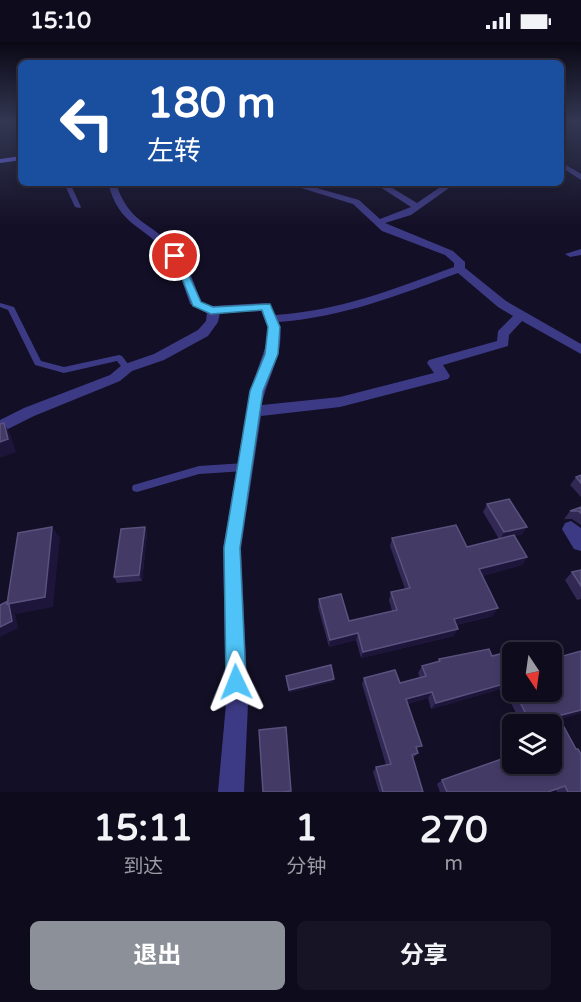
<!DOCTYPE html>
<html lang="zh">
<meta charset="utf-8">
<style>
body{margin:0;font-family:"Varela Round","Noto Sans SC",sans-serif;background:#171425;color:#f1f3f6;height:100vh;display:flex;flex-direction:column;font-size:22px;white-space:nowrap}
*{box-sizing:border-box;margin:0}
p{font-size:20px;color:#9b9ba3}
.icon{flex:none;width:33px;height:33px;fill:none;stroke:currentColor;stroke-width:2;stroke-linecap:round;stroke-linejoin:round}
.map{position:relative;height:750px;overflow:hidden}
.side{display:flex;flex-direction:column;background:#0e0b1c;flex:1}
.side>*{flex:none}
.hud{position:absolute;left:18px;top:18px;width:546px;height:126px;border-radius:9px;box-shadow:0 3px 9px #0003,0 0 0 2px #2e2b3b;background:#1a4fa0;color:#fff;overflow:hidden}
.needle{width:39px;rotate:167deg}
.fabs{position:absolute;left:502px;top:600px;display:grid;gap:12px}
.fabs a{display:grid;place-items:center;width:60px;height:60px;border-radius:9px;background:#0e0b1c;box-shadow:0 3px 9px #0003,0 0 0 2px #2e2b3b;font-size:30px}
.pin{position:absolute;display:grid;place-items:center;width:51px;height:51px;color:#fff;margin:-26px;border:3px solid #fff;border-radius:50%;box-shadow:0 2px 6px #0007}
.me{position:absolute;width:66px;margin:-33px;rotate:358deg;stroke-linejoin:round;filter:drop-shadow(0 0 4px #0008)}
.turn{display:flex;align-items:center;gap:21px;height:126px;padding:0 30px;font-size:27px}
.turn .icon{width:78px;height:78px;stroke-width:2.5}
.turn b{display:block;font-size:42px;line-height:51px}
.eta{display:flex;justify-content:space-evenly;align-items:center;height:102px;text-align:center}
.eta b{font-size:36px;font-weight:700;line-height:42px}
.button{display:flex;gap:12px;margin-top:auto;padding:12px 30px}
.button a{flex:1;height:69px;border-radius:9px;background:#8c9099;color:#fff;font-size:24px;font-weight:700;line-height:69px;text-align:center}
.button a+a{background:#171425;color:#f1f3f6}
.status{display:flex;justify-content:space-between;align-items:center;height:42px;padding:0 30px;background:#0e0b1c;direction:ltr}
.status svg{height:16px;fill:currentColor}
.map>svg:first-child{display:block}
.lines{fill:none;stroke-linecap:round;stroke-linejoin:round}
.service{fill:#3d3a85;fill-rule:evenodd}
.pedestrian{fill:#3d3a85;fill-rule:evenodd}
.minor{fill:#3d3a85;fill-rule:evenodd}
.secondary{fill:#6f6bff;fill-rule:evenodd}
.wall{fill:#312854}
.shaded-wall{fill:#1d163a}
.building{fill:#433a66;stroke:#5a527e;stroke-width:1.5}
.route{fill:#4fc3f7;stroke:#337fa1;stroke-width:1.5}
</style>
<div class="status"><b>15:10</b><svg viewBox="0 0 49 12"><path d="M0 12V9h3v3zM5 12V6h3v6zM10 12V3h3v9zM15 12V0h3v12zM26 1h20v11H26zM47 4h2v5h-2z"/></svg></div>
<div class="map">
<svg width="581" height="750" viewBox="0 0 581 750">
<rect width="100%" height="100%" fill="#130f26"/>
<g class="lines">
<!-- service -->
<path class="service" d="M46 141H53L46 145H42V143Z
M64 141H70L81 165 80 166 75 165Z
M0 261 14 265 41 319 64 325 119 313 122 314 131 326 130 328H124L117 319 64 331 35 323 8 268 0 265Z
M245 421 248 422 250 425 248 428 245 429 199 432 137 450 133 449 132 446 133 443 137 442 199 424Z"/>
<!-- pedestrian -->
<path class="pedestrian" d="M561 120 581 132V138L561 125Z"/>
<!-- minor -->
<path class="minor" d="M108 141H116C129 182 149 178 174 206 188 221 194 241 201 260L212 264 266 261 270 262 275 273C343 268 391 248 454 225V221L445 213 382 189 353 162 285 141H299L359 158 380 177 411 165 374 141H384L417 161 446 141H456L411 173 385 181 453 209 465 220V226L506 259 581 302V312L522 279 509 293 508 304 443 323 450 334 448 337 340 365 261 374 241 506 248 662 244 750H218L226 662 223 506 250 349 266 303 268 286 261 269 220 271 218 280 208 294 164 318 132 329 120 339 34 374 0 391V378L24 366 110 333 122 323 154 312 198 288 206 279 207 271 190 262C184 245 179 225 167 211 141 181 120 185 108 141ZM458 231 498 265 513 274 498 289 497 299 429 318 427 321 434 331 340 355 262 363C266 338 288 305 278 280 344 275 396 254 458 231Z
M581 207V213L570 215 565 212Z
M571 479 581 486V509L574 507 562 487 565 481Z"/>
<!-- secondary -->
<path class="secondary" d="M21 114V118L0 121V117Z"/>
</g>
<!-- wall -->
<path class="wall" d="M581 433V455L570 443 576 435Z
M487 462 523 492 514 494 527 515 522 523 482 534 493 574 456 583 454 594 361 616 356 598 329 605 318 565 319 557 349 579 392 569 389 558 391 550 405 547 390 504 392 496 467 505 499 497 483 470Z
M581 465V483L572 477H564L570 469Z
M145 485 147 491 142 539 117 541 114 535Z
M581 528V557L577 558 565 538 572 530Z
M513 610V650H552L581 671 560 677 581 750H557L556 748 549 750H440L437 742 442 738 552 722V682H521L504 646 431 667 428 656 407 662 418 711 413 716 423 750H379L373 730 376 725 386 723 362 642 364 636 400 641 420 636 418 631 422 624 437 620 439 617 492 614Z"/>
<!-- shaded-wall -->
<path class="shaded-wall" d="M4 381 11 394 16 410 0 416V400Z
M52 485 60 496 53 565 17 572 15 570 18 586 0 595V585L7 562Z
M145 485 147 491 142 539 139 533Z
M527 485 523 492 500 498 504 490Z
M527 515 522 523 474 536 479 527Z
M498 566 493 574 450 584 454 577Z
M458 587 454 594 361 616 363 610Z
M358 591 356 598 329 605 330 598Z
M334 637 333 640 289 651V648Z
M511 640 504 646 431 667 436 661Z
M432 650 428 656 402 663 406 657Z
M581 668V671L550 680 558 674Z"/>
<!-- building -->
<path class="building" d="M4 381 8 397 0 400V382Z
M581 433V441L576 435Z
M509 457 527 485 504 490 487 462Z
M581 465V471L578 469H570Z
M456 483 467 505 514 493 527 515 479 527 498 566 454 577 458 587 363 610 358 591 330 598 319 557 341 552 349 579 397 568 391 550 410 546 392 496Z
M52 485 45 555 7 562 18 491Z
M145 485 139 533 114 535 121 487Z
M581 528V544L572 530Z
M8 559 7 562 9 563 12 579 0 585V563Z
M523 606 525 610H513V644L511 640 436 661 432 650 406 657 422 704 416 705 418 711 412 713 423 750H383L376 725 391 722 364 636 395 628 400 641 426 634 422 624 440 619 439 617 489 607 492 614Z
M581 609V668L558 674 576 707H578L581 712V750H568L565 744 548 750H447L442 738 513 713V722H552V682H531L515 650H552V617Z
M331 623 334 637 289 648 286 634Z
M286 685 291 749 283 750H263L259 688Z"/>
<!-- sky -->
<linearGradient id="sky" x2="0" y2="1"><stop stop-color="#0a0815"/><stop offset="0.43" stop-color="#333752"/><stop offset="1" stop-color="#333752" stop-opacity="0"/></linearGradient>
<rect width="581" height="184" fill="url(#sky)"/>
<!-- route -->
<path class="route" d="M172 212 180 214 201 260 213 265 270 262 280 285 278 312 263 349 240 506 246 640 243 647 236 650 229 647 226 640 224 506 250 349 265 312 268 285 262 268 211 272 193 264Z"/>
</svg>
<div class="fabs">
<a><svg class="needle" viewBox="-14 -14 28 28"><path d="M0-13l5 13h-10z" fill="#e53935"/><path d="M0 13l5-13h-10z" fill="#9b9ba3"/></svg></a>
<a><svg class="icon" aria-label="layers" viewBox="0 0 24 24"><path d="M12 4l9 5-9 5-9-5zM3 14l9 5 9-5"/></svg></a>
</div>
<div class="pin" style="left:175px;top:214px;background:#d93025"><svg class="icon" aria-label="arrive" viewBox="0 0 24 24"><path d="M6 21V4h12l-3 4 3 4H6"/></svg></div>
<svg class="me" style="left:236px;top:640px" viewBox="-20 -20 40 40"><path d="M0-17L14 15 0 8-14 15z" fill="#4fc3f7" stroke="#fff" stroke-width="4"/></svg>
<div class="hud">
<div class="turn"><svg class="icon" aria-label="left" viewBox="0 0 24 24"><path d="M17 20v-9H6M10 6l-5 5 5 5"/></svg><div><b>180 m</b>左转</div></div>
</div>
</div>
<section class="side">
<div class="eta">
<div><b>15:11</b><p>到达</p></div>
<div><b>1</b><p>分钟</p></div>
<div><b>270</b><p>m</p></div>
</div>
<div class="button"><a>退出</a><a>分享</a></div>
</section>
